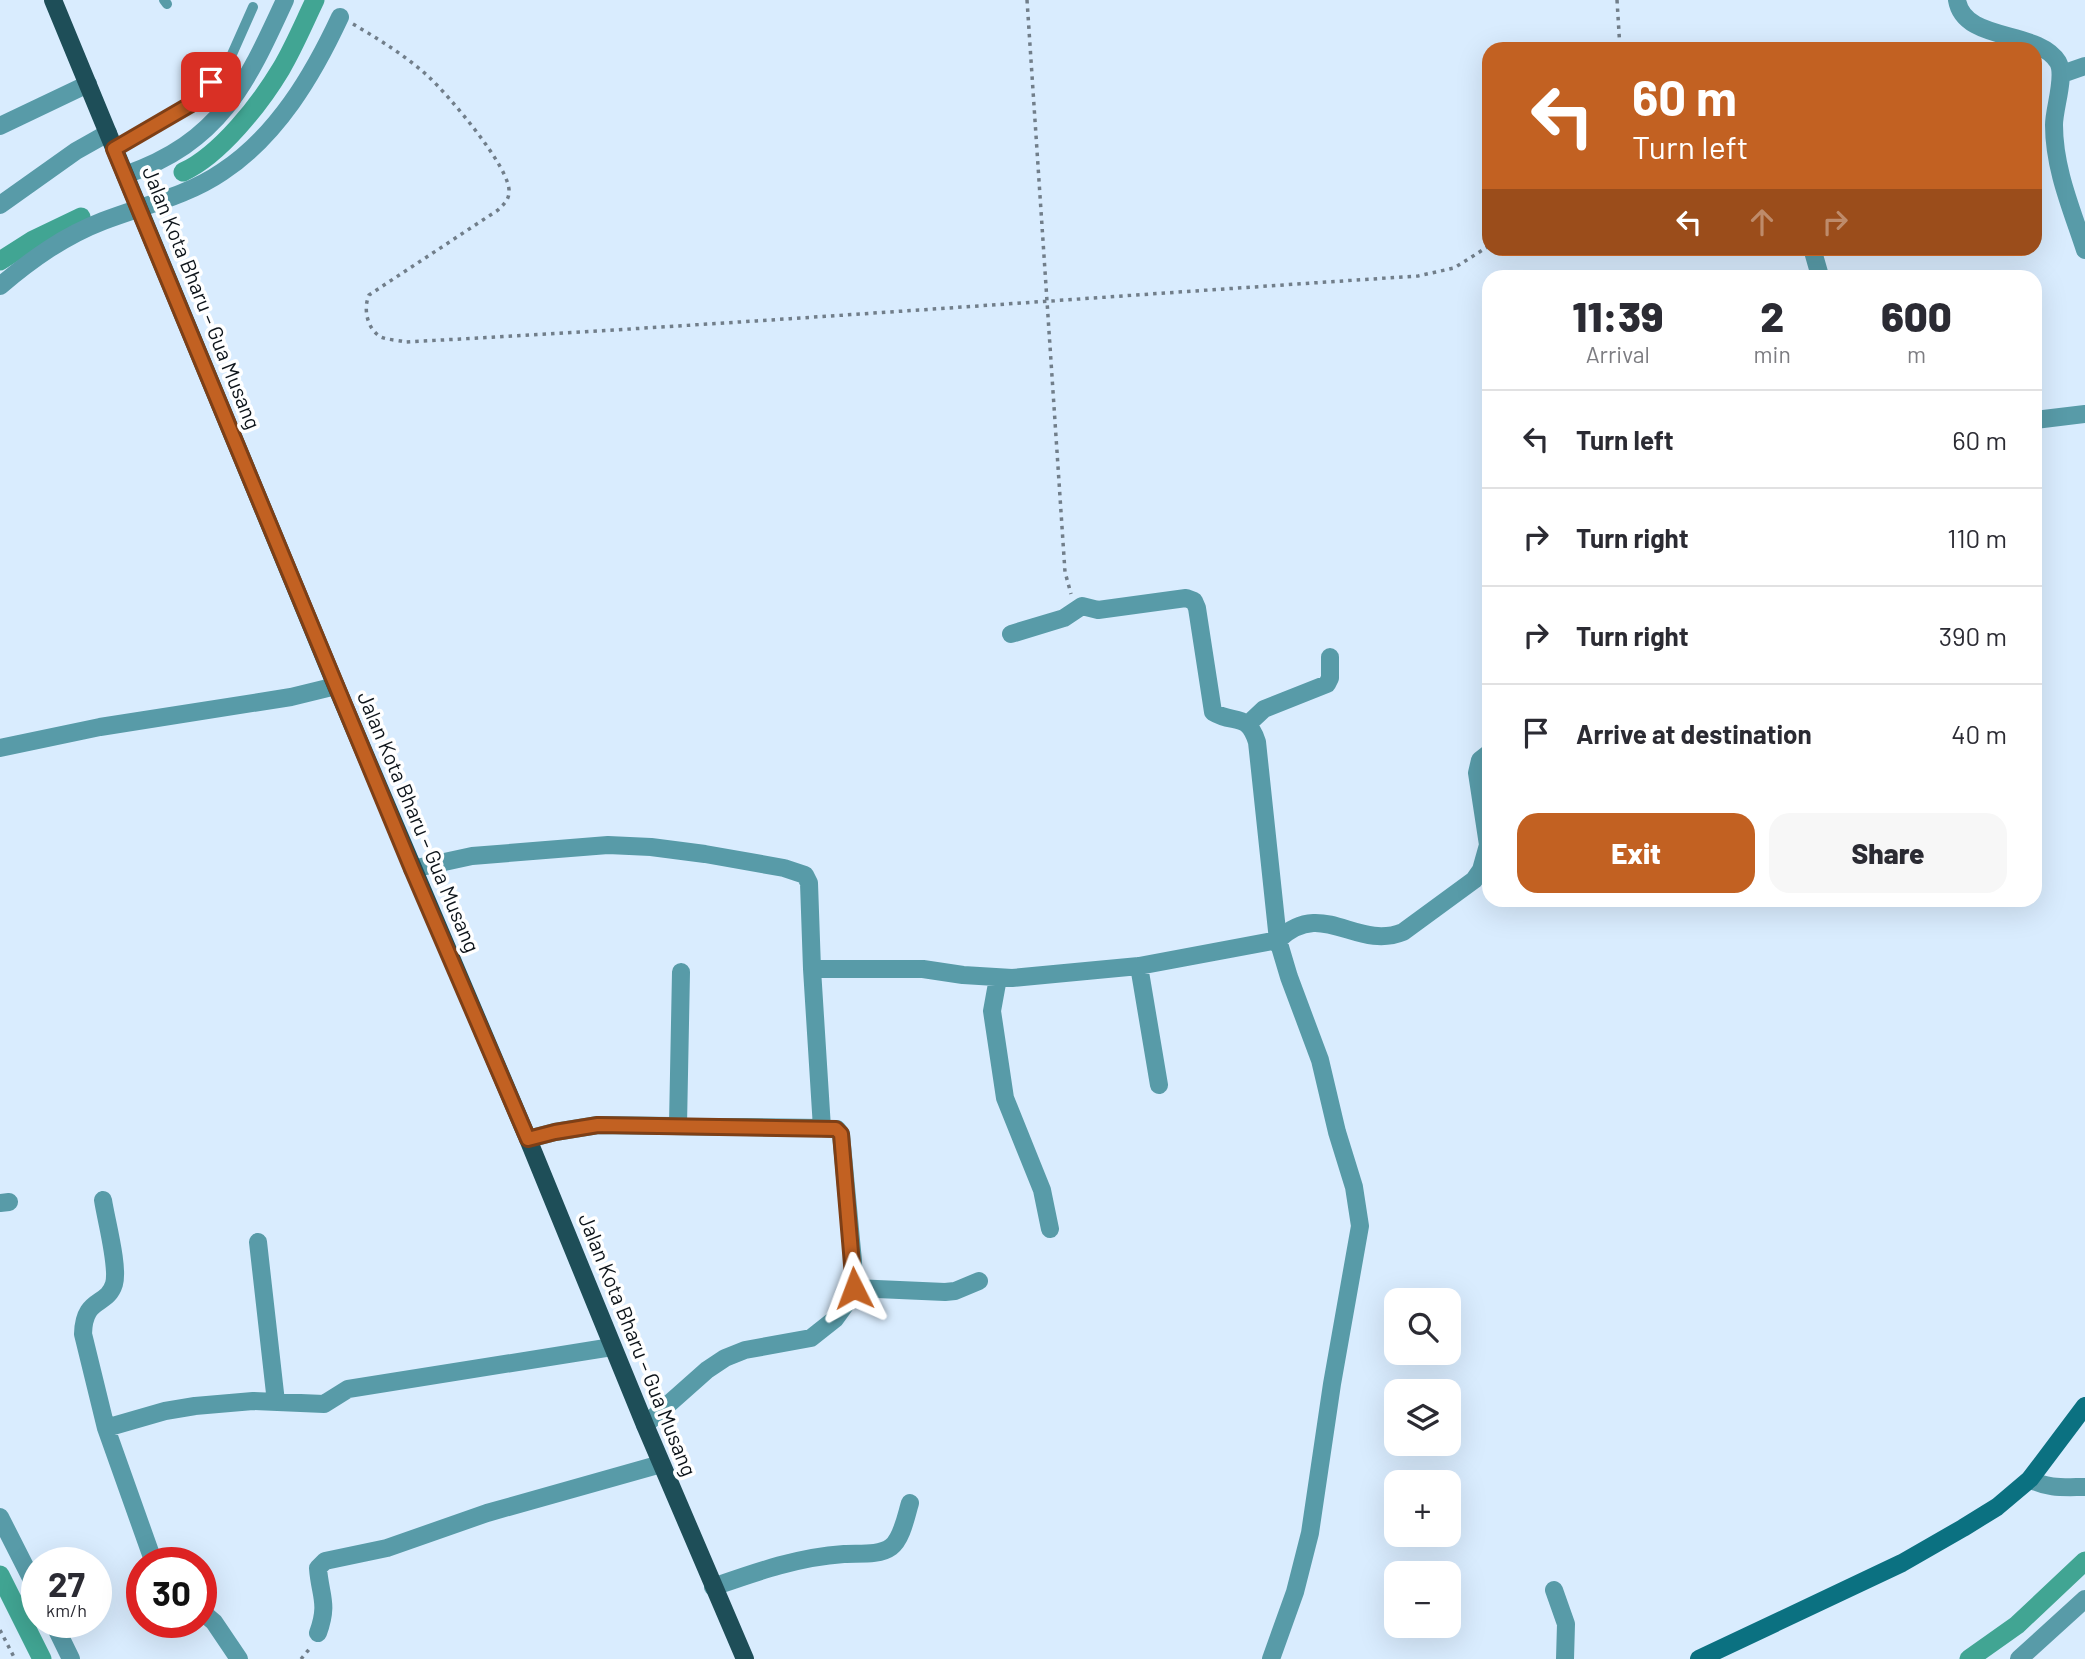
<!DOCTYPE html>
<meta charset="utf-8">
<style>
body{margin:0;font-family:Barlow,sans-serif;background:#f7f7f7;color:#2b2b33;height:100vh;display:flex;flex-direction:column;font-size:26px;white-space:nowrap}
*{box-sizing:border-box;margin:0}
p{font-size:23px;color:#7c7c81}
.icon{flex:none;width:38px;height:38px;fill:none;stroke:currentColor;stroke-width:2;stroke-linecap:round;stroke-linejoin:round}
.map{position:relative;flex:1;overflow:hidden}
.sheet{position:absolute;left:1482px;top:270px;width:560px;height:637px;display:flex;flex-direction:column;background:#fff;border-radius:21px;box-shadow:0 7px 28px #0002}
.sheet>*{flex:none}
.guide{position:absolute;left:1482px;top:42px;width:560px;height:214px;border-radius:21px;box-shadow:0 7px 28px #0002;background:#c26122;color:#fff;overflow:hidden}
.controls{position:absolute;left:1384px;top:1288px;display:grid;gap:14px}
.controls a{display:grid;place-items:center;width:77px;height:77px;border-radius:14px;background:#fff;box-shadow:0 7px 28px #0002;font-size:35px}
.speed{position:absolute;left:21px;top:1547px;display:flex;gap:14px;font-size:35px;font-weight:700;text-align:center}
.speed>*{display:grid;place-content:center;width:91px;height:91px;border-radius:50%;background:#fff;box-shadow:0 7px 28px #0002;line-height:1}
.speed small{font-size:18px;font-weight:400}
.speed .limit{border:10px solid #d22;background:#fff;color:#111}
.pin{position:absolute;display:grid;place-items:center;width:60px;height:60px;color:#fff;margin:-30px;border-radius:14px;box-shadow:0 4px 10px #0006}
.me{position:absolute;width:77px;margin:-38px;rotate:357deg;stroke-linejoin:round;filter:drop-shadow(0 0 5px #0008)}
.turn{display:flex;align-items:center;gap:24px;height:147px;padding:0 35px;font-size:32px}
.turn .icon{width:91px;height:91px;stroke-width:2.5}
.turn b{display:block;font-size:49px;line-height:60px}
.lanes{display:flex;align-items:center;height:66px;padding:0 35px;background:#0003;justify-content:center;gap:35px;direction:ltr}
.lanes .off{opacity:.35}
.eta{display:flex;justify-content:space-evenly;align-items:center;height:119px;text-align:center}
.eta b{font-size:42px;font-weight:800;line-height:49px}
.primary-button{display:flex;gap:14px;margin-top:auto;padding:14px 35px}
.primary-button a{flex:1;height:80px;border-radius:21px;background:#c26122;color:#fff;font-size:28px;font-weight:800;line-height:80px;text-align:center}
.primary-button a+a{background:#f7f7f7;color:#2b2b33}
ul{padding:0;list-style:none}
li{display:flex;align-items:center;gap:21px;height:98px;padding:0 35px;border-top:2px solid #e1e1e2}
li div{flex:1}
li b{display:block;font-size:26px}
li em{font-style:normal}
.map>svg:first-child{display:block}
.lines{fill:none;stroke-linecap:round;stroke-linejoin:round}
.canal{stroke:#41a593;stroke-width:19}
.path{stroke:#717e8a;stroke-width:3.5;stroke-dasharray:3.5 5;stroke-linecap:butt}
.service{stroke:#589ba8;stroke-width:10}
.minor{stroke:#589ba8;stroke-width:18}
.secondary{stroke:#0b7181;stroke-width:18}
.primary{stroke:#1e4e58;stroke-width:18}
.route-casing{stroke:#7e3f16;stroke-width:18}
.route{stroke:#c26122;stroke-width:12}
.labels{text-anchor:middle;stroke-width:7;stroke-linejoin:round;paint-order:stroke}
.street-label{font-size:21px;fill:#0d141a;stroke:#fff}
</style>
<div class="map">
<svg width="2085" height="1659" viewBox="0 0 2085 1659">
<rect width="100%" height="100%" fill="#d9ecfe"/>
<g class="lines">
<!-- canal -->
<path class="canal" d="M183 172C220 155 260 104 281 69 294 47 304 23 315 0
M0 261 33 240 81 217
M0 1575 42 1659
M1969 1659 2017 1625 2085 1561"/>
<!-- path -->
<path class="path" d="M1027 0 1065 572 1071 594
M1617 0 1620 49
M353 24C380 40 406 56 429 77 448 95 511 168 509 192 509 200 503 205 498 210L369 295C363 309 367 329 381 337 388 340 398 340 405 342 743 324 1080 298 1418 276L1454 268 1489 246
M0 1630 15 1659
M301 1659 311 1647"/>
<!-- service -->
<path class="service" d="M164 0 167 4
M114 148 193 103 229 61 253 7"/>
<!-- minor -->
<path class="minor" d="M1957 0C1964 43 2038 29 2058 62 2066 76 2054 108 2054 125 2054 169 2072 210 2085 250
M2062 74 2085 66
M0 126 88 84
M125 175C220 142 246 85 285 0
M0 205 76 151 108 133
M1812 248 1820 276
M0 286C32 259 64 236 103 221 142 206 187 196 222 172 277 136 313 75 340 17
M2035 420 2085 414
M1011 634 1064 618 1082 606 1098 610 1186 598 1194 601 1197 608 1213 712C1234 725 1247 711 1257 742L1278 940 1289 977 1320 1060 1337 1132 1354 1187 1360 1226 1332 1384 1310 1533 1295 1592 1271 1659
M1248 724 1264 709 1327 684 1330 678V657
M0 748 100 727 291 697 336 686
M412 869 472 856 608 845 651 847 705 854 784 868 805 875 809 883 812 969 822 1128
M1139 966 1159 1085
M812 969H923L963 975 1012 978 1139 966 1278 940C1322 897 1356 951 1403 932L1474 880 1481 870 1488 845 1477 773 1480 760 1489 753
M998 978 992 1011 1005 1098 1042 1190 1050 1229
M678 1125 681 972
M528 1139 555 1132 598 1125 822 1128 837 1129 841 1134 853 1261 854 1288 848 1301 835 1319 811 1338 745 1350 725 1358 707 1370 645 1425
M103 1200C106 1220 119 1267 114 1284 107 1307 84 1296 83 1334L106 1428 154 1563
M0 1203 9 1202
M258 1242 276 1402
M854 1288 945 1292 955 1291 979 1281
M106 1428 165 1411 195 1406 253 1401 324 1404 348 1389 612 1347
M2030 1479C2047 1489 2065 1487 2085 1487
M0 1517 37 1590
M713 1587C756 1572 798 1557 844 1554 858 1553 879 1556 891 1547 902 1539 906 1516 910 1503
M1554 1590 1566 1624 1565 1659
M201 1611 214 1622 239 1659
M53 1622 71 1659
M318 1633C329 1603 320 1596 318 1568L325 1561 387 1548 487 1513 661 1464
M2019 1659 2085 1599"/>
<!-- secondary -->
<path class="secondary" d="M1699 1659 1902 1563 1963 1528 1997 1507 2030 1479 2085 1406"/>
<!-- primary -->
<path class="primary" d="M53 0 336 686 528 1139 645 1425 745 1659"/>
</g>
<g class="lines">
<defs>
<path id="route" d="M211 82 193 103 114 149 412 869 528 1139 555 1132 598 1125 836 1129 841 1134 854 1288"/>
</defs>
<!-- route casing -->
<use href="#route" class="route-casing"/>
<!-- route -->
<use href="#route" class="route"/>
</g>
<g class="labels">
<!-- street labels -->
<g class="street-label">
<text transform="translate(201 298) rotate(68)" y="7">Jalan Kota Bharu – Gua Musang</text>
<text transform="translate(418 822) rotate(67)" y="7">Jalan Kota Bharu – Gua Musang</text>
<text transform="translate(637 1345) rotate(68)" y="7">Jalan Kota Bharu – Gua Musang</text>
</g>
</g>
</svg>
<div class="controls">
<a><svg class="icon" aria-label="search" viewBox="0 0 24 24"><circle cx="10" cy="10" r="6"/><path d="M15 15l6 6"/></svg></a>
<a><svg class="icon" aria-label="layers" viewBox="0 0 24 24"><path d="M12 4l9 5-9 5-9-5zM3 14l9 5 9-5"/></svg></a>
<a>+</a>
<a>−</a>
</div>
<div class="speed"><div>27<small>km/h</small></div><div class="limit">30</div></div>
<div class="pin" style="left:211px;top:82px;background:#d93025"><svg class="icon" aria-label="arrive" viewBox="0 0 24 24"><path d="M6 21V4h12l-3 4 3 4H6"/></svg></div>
<svg class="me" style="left:854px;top:1288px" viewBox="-20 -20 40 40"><path d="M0-17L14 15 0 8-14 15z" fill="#c26122" stroke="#fff" stroke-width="4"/></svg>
<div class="guide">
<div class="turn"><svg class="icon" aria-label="left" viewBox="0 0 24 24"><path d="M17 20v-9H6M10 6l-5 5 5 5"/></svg><div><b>60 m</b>Turn left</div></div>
<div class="lanes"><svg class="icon" aria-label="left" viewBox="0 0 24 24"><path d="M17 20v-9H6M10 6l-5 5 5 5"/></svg><svg class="icon off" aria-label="ahead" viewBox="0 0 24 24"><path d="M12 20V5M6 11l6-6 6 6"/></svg><svg class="icon off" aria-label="right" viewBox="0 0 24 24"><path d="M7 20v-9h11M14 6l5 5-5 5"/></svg></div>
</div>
<section class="sheet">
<div class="eta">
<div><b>11:39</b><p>Arrival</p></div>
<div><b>2</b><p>min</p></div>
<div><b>600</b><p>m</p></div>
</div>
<ul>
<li><svg class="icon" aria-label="left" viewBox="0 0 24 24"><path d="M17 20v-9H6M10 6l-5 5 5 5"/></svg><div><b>Turn left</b></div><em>60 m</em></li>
<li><svg class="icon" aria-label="right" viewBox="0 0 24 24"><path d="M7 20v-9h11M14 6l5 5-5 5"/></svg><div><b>Turn right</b></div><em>110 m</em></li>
<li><svg class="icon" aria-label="right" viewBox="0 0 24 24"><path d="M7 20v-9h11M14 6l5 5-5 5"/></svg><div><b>Turn right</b></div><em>390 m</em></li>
<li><svg class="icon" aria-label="arrive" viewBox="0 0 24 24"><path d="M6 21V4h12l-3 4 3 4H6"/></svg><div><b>Arrive at destination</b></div><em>40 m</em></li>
</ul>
<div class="primary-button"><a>Exit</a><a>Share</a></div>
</section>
</div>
